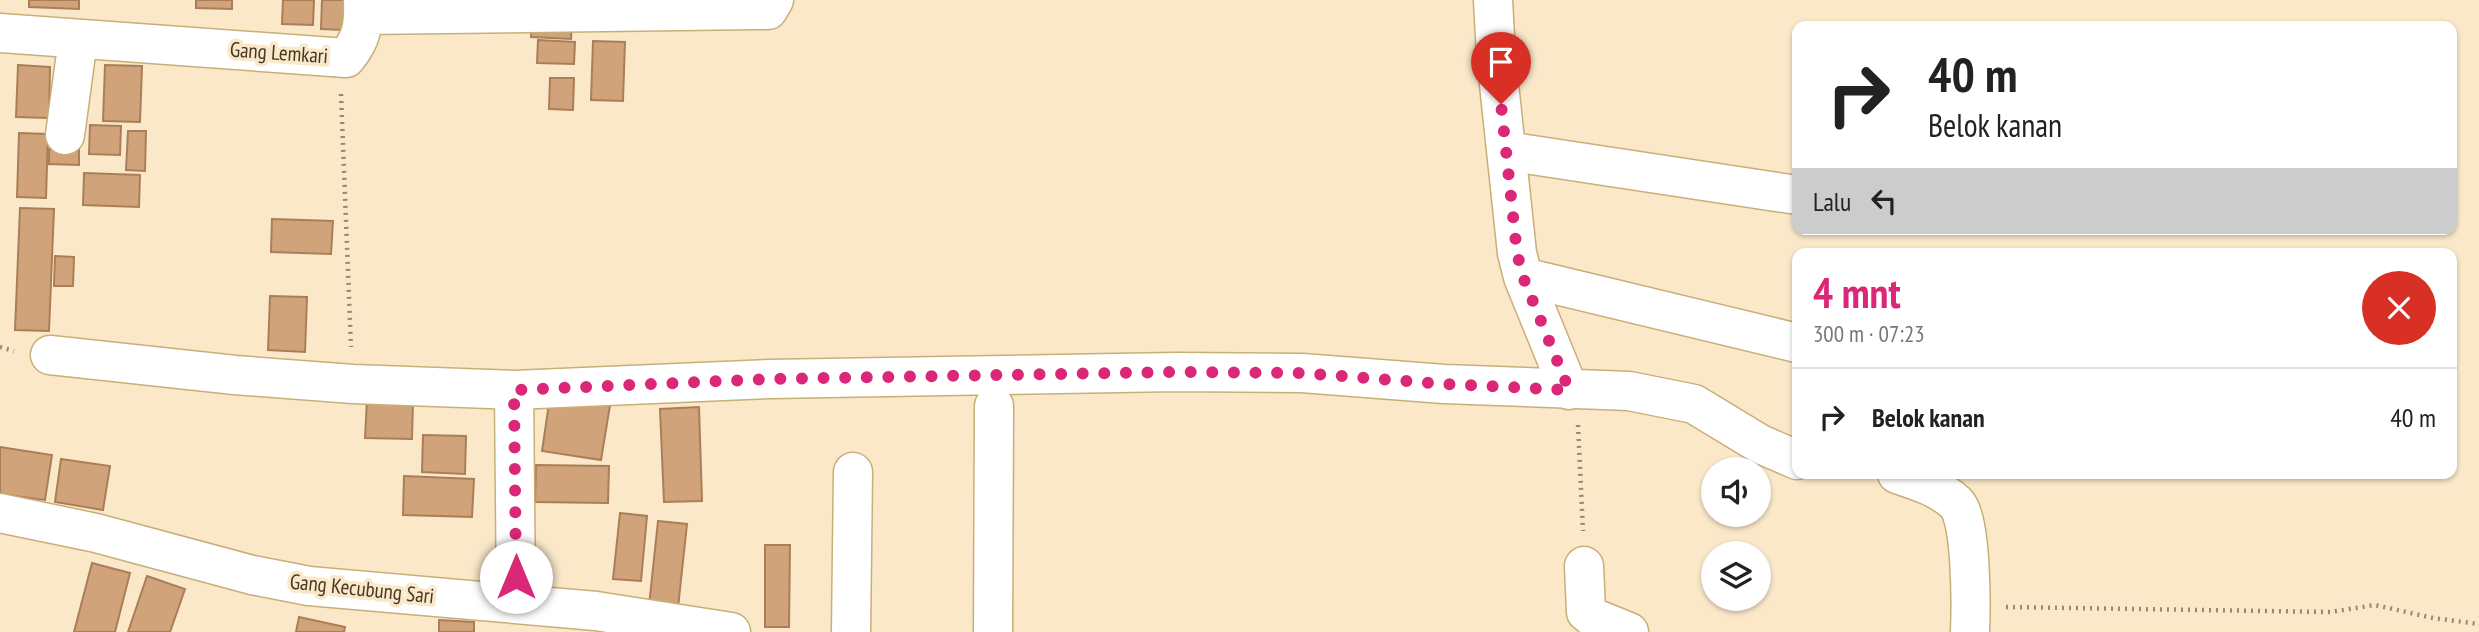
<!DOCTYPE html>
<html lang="id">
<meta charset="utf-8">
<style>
body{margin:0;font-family:"PT Sans Narrow",sans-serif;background:#f2f2f2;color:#222;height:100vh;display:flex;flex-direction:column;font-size:26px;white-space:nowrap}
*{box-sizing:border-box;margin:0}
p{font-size:23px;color:#767676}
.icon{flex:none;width:38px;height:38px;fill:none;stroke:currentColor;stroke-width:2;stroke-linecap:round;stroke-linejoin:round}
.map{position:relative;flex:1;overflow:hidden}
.details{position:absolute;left:1792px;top:248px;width:665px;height:231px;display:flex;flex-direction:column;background:#fff;border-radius:14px;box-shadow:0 2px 5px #0004}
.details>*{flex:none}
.banner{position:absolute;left:1792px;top:21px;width:665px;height:214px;border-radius:14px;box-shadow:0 2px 5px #0004;background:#fff;color:#222;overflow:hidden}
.tools{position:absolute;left:1701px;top:457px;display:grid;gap:14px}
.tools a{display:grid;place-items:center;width:70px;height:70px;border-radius:50%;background:#fff;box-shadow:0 2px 5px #0004;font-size:35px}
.pin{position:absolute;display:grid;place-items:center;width:60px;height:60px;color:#fff;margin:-72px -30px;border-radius:50% 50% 50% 0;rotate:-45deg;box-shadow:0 0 7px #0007}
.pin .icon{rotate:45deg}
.me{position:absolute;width:77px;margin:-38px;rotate:0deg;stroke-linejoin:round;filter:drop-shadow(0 0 5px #0008)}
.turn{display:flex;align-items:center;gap:24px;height:147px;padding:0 21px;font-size:32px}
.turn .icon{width:91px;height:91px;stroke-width:2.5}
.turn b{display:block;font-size:49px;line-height:60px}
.then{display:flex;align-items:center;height:66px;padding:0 21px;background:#0003;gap:14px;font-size:26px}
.round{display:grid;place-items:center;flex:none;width:74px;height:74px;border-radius:37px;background:#f2f2f2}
.head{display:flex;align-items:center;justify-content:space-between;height:119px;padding:0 21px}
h1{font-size:42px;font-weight:700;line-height:52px;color:#db2777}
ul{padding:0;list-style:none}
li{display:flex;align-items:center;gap:21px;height:98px;padding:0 21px;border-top:2px solid #e0e0e0}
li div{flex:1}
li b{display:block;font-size:26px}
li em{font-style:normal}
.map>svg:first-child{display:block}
.building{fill:#d1a37b;stroke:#aa7e57;stroke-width:2}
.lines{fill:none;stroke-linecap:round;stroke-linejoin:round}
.minor-casing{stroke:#caae79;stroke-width:41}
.path{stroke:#97896f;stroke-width:4.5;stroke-dasharray:2 5;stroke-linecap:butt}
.minor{stroke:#fff;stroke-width:38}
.route{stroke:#db2777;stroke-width:12;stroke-dasharray:0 21.6}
.labels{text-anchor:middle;stroke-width:7;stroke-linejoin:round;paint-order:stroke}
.street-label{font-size:21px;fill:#453923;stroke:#fae8c9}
</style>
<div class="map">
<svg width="2479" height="632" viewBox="0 0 2479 632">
<rect width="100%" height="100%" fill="#fae8c9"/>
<!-- building -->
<path class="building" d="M29 0H79V9L29 7Z
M196 0H232V9L196 8Z
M283 0H314L313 25 282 24Z
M322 0H345L344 30 321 29Z
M532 21 572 22 571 39 531 37Z
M538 40 575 42 574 64 537 63Z
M593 41 625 42 623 101 591 100Z
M18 65 50 67 49 118 16 117Z
M105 65 142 66 140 122 103 121Z
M550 78H574L573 110 549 109Z
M90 125 121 126 120 155 89 154Z
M128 131H146L145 171 126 170Z
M19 133 48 134 46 198 17 197Z
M49 149 79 150V165L49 164Z
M84 173 140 175 139 207 83 205Z
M20 208 54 209 49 331 15 330Z
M272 219 333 221 331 254 271 252Z
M55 256 74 257 73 286H54Z
M270 296 307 297 305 352 268 350Z
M551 390 611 399 601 460 542 451Z
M367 399 413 401 412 439 365 438Z
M699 407 702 501 664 502 660 409Z
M423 435 466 436 465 474 422 472Z
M0 447 52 455 45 500 0 494Z
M61 459 110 466 103 510 55 502Z
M536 465 609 466 608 503 535 502Z
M404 476 474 479 472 517 403 515Z
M620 513 647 516 641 581 613 579Z
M658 521 687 524 678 608 649 606Z
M765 545H790L789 627H765Z
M92 563 130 573 115 632H74Z
M147 576 185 589 170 632H128Z
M299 617 345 627 344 632H296Z
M439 620 474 622V632H439Z"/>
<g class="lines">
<defs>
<path id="minor" d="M1493 0 1496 56 1517 253 1523 277 1569 390
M363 15 756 10H768L774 0
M0 33 346 58C362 39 364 25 363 0
M65 135 78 39
M1506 151 1797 195
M1523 277 1797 343
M50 355 235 375 353 384 514 390 770 379 1176 372 1302 373 1444 384 1629 391 1694 404 1760 444 1797 460
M514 390 516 603
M1897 474C1918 481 1940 488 1956 503 1972 518 1971 608 1970 632
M0 513 96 533 252 575 309 586 596 611 731 632
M1584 566 1586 612 1592 617 1629 632
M851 632 853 472
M993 632 994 406"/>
</defs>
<!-- minor casing -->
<use href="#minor" class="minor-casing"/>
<!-- path -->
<path class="path" d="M341 94 351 347
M0 347 14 351
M1578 425 1583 531
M2006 607 2330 612 2375 605 2433 618 2479 624"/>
<!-- minor -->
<use href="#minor" class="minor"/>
</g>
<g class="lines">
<!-- route -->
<path class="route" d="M516 577 514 390 770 379 1176 372 1302 373 1444 384 1569 390 1523 277 1517 253 1501 104"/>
</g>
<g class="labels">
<!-- street labels -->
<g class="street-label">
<text transform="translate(279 53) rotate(4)" y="7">Gang Lemkari</text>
<text transform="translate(362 589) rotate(6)" y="7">Gang Kecubung Sari</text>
</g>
</g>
</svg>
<div class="tools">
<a><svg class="icon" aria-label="sound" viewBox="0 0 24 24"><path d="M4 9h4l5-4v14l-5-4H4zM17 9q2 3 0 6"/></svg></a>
<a><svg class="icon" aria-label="layers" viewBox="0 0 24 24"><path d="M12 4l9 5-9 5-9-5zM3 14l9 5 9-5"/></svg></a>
</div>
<div class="pin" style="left:1501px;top:104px;background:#d93025"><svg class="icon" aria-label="arrive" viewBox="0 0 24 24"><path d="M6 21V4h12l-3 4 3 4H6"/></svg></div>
<svg class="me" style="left:516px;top:577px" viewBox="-20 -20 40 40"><circle r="19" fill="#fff"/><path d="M0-13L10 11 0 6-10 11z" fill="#db2777"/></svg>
<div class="banner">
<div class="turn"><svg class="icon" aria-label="right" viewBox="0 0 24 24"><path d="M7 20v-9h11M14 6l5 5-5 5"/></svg><div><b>40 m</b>Belok kanan</div></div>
<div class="then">Lalu<svg class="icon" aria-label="left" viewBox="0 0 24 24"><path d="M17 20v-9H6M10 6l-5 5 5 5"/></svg></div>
</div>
<section class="details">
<div class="head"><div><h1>4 mnt</h1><p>300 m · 07:23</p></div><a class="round" style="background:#d93025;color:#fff"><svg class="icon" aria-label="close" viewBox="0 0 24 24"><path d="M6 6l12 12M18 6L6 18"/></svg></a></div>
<ul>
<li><svg class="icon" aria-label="right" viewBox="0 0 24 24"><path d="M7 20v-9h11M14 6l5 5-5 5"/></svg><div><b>Belok kanan</b></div><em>40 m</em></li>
</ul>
</section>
</div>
